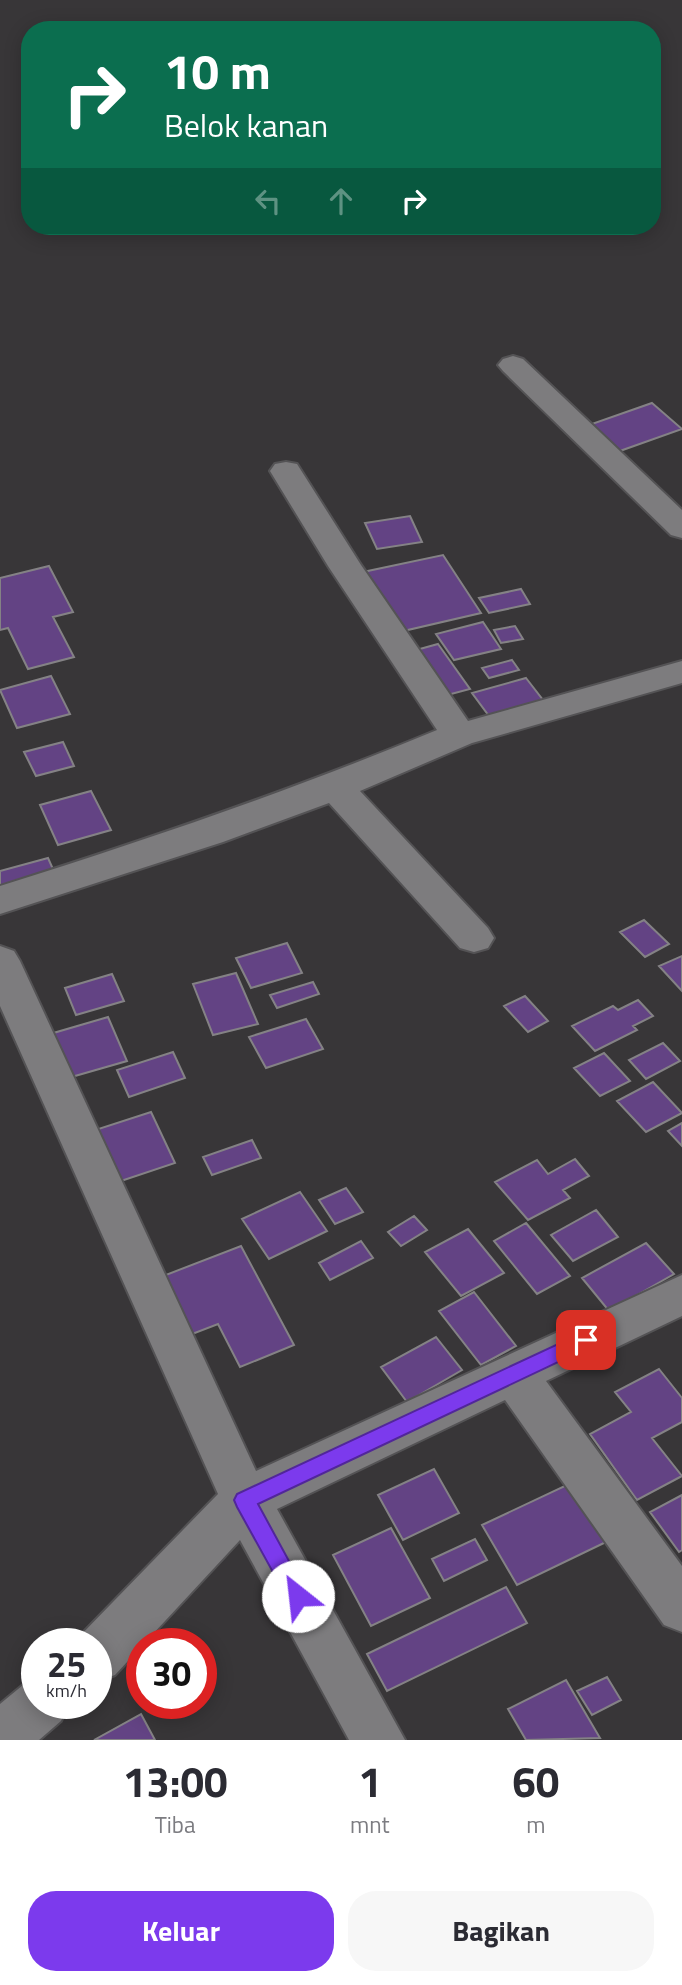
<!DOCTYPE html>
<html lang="id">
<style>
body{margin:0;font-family:"Titillium Web",sans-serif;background:#f7f7f7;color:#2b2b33;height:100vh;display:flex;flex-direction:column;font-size:26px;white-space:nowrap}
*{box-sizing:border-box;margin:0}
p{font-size:23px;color:#7c7c81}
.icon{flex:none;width:38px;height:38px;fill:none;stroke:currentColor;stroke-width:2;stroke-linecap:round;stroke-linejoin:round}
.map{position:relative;height:1740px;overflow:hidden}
.side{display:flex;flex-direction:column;background:#fff;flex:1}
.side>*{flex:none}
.hud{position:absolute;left:21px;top:21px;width:640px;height:214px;border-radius:28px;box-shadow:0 4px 18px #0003;background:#0b6e4f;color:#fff;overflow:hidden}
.speed{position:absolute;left:21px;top:1628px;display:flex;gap:14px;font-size:35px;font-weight:700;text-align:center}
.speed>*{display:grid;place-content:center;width:91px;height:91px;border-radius:50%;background:#fff;box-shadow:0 4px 18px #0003;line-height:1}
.speed small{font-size:18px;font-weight:400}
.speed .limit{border:10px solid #d22;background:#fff;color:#111}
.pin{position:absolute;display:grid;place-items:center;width:60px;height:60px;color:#fff;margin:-30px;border-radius:14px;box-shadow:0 4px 10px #0006}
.me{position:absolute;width:77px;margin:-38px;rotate:331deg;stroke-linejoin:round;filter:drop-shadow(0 0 5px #0008)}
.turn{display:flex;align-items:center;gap:24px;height:147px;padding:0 28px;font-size:32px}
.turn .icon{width:91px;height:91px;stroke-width:2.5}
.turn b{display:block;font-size:49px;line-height:60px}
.lanes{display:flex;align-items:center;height:66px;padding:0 28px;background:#0003;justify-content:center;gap:35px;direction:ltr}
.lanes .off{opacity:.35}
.eta{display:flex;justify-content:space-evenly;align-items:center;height:119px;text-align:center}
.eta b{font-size:42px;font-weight:700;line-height:49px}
.button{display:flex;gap:14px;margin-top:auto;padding:14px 28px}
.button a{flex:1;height:80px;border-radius:28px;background:#7c3aed;color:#fff;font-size:28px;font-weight:700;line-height:80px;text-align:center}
.button a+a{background:#f7f7f7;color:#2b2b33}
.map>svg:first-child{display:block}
.building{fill:#634384;stroke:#848285;stroke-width:2}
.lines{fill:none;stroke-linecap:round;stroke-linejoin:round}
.minor-casing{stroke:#545355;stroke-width:4}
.minor{fill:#7d7c7e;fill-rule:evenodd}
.route{fill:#7c3aed;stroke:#51269a;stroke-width:2}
</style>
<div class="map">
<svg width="682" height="1740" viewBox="0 0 682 1740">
<rect width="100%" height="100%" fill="#383638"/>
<!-- building -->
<path class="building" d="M652 403 682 429 617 452 586 426Z
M410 516 422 542 377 549 365 523Z
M443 555 481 613 399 632 363 572Z
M49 566 73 612 53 617 74 657 28 669 8 628 0 630V578Z
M521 589 530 604 489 613 479 598Z
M483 622 501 649 454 660 436 634Z
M515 626 523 639 501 643 494 630Z
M438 644 470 689 436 698 405 653Z
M512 660 519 670 489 678 482 668Z
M51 676 70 714 17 728 0 690Z
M526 678 543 700 489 716 472 693Z
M63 742 74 766 36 776 24 752Z
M91 791 111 830 58 845 40 805Z
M48 858 57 878 0 895V871Z
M644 920 669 944 645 957 620 932Z
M287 943 302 973 251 988 236 958Z
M682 956V991L659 966Z
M236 973 258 1024 213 1035 193 984Z
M112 974 124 1001 76 1015 65 988Z
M313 982 319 994 277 1008 270 995Z
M525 996 548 1021 528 1032 504 1006Z
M638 1000 653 1016 633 1026 637 1030 595 1051 572 1026 613 1006 618 1010Z
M108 1017 127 1061 68 1078 50 1034Z
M306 1019 323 1049 266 1068 249 1037Z
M663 1043 680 1061 646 1079 629 1060Z
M173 1052 185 1078 129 1097 117 1070Z
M604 1053 630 1081 600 1096 574 1068Z
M653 1082 682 1113 646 1132 617 1101Z
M151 1112 175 1163 112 1184 89 1132Z
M682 1123V1146L668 1131Z
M252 1140 261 1158 212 1175 203 1157Z
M575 1159 589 1176 563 1190 570 1198 528 1220 495 1182 537 1160 548 1174Z
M346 1188 363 1212 335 1224 319 1200Z
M300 1192 327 1231 269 1259 242 1219Z
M596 1210 618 1237 573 1261 551 1235Z
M414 1216 427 1230 401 1246 388 1232Z
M526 1223 570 1276 537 1294 494 1241Z
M468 1229 504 1273 461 1296 425 1252Z
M361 1241 373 1258 330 1280 319 1263Z
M646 1243 674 1274 609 1311 582 1278Z
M241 1246 294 1345 240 1367 218 1324 187 1336 158 1278Z
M474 1292 516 1346 481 1365 439 1311Z
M436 1337 462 1370 407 1402 381 1367Z
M659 1369 682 1398V1422L652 1438 682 1476 637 1500 590 1434 631 1412 615 1392Z
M434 1469 459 1513 403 1540 378 1495Z
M569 1484 606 1542 517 1585 482 1525Z
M682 1495V1550L679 1552 650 1512Z
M391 1528 430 1598 371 1626 333 1555Z
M475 1539 487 1560 444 1581 432 1559Z
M506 1587 527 1623 387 1691 367 1654Z
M607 1677 621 1700 592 1715 577 1691Z
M566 1680 600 1738 526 1740 508 1709Z
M141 1714 155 1740H94Z"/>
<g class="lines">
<defs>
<path id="minor" d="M513 356 523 359 682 510V538L671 535 503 371 498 365 503 359Z
M286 462 297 464 361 565 468 721 682 661V683L472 743 360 791 488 928 494 938 488 948 474 952 460 948 329 803 223 842 0 914V886C149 839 293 790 437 730L328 566 270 471 275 464Z
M0 946 14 951 20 961 256 1471 682 1275V1316L546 1381 682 1566V1632L664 1625 505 1400 277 1509 405 1740H349L240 1540 115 1675 96 1682V1643H76L77 1639 218 1494 0 1006Z
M37 1679V1703H69L61 1721 39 1740H0V1704L23 1685Z"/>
</defs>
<!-- minor casing -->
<use href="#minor" class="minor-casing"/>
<!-- minor -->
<use href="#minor" class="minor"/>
</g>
<!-- route -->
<path class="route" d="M586 1331 592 1334 595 1340 592 1346 258 1504 308 1596 305 1603 298 1606 290 1603 237 1507 234 1500 237 1494Z"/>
</svg>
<div class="speed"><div>25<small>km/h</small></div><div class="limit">30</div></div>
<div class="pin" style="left:586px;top:1340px;background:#d93025"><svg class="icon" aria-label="arrive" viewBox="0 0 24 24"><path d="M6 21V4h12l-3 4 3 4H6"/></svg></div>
<svg class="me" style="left:298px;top:1596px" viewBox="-20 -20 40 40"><circle r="19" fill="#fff"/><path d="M0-13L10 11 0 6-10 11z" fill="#7c3aed"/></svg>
<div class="hud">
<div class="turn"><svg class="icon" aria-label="right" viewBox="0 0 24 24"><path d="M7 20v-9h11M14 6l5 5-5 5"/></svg><div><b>10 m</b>Belok kanan</div></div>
<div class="lanes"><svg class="icon off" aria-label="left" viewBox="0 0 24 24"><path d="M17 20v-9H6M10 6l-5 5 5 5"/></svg><svg class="icon off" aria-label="ahead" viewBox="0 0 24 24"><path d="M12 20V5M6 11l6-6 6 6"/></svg><svg class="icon" aria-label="right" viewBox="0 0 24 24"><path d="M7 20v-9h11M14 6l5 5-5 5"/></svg></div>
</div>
</div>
<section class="side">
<div class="eta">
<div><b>13:00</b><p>Tiba</p></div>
<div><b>1</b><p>mnt</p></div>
<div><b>60</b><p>m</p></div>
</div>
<div class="button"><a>Keluar</a><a>Bagikan</a></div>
</section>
